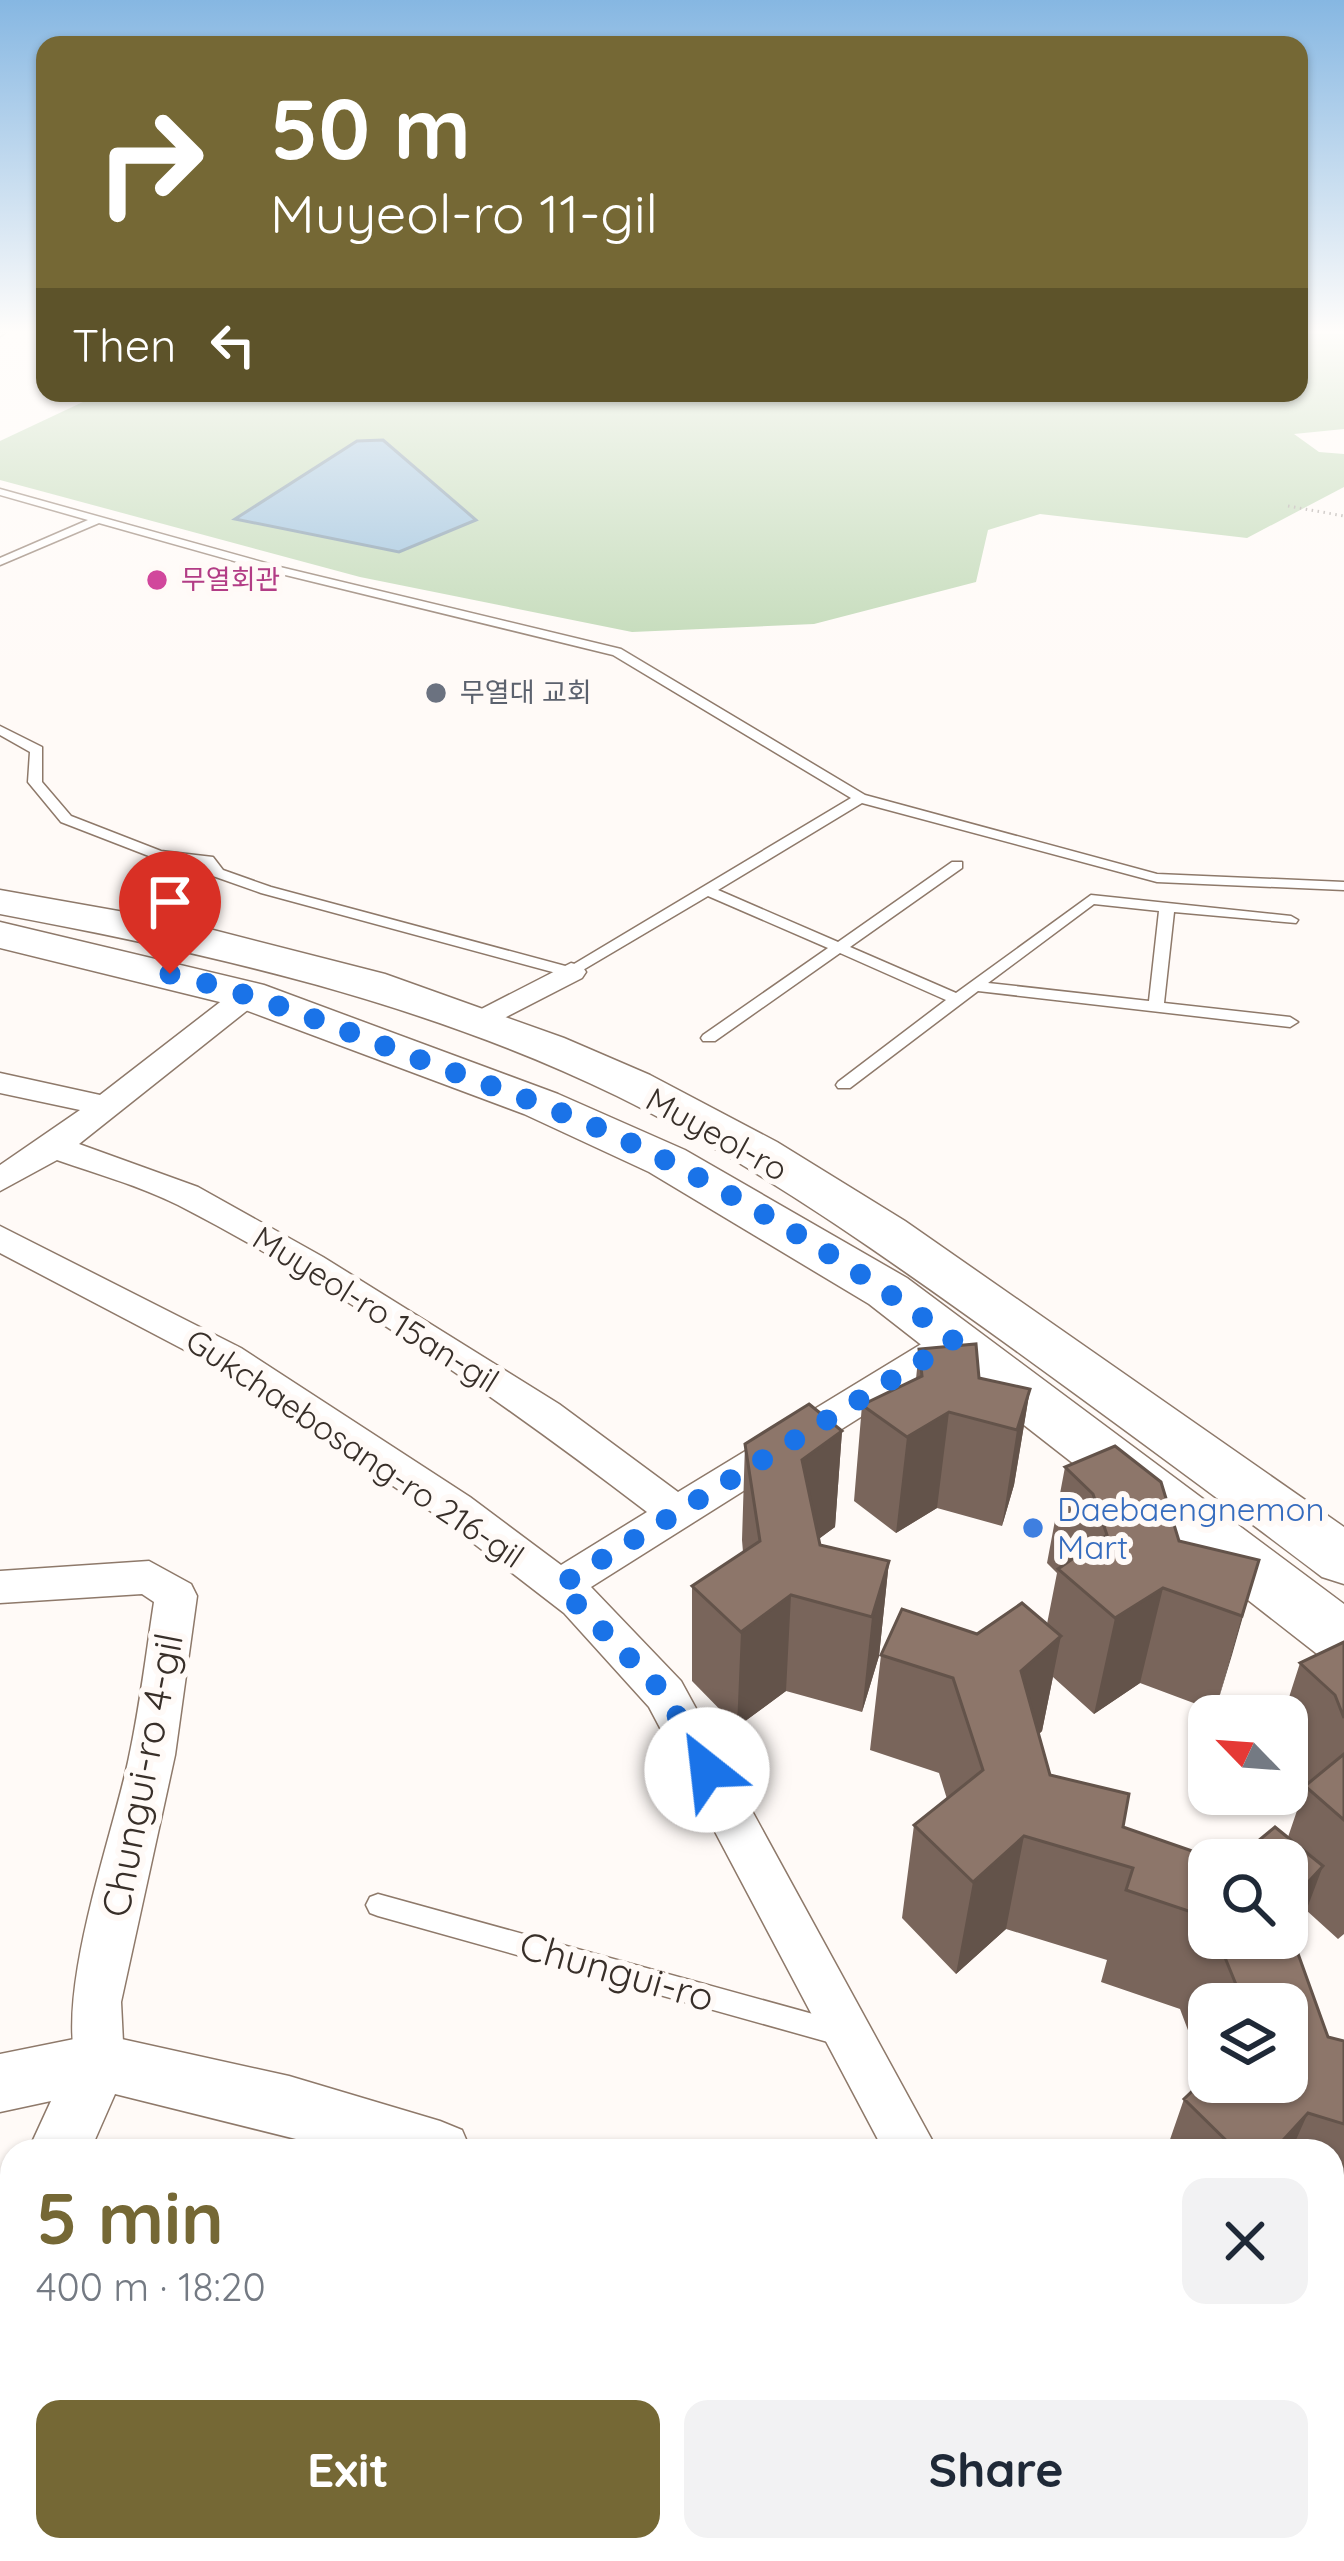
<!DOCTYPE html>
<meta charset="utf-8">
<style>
body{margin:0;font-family:Quicksand,"Noto Sans KR",sans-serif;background:#f2f2f3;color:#1f2937;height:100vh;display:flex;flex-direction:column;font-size:45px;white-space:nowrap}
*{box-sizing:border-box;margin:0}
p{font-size:39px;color:#747a83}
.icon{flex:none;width:66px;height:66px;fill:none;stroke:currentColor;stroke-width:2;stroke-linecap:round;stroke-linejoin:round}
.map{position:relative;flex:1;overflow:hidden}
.side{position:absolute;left:0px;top:2139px;width:1344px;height:423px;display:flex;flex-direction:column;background:#fff;border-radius:36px 36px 0 0;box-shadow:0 3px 9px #0004}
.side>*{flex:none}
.banner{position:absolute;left:36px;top:36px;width:1272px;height:366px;border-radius:24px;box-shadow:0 3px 9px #0004;background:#756835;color:#fff;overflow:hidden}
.needle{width:78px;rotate:295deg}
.controls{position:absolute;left:1188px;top:1695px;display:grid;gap:24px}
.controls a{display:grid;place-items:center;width:120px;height:120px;border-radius:24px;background:#fff;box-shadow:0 3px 9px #0004;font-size:60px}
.pin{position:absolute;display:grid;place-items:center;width:102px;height:102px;color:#fff;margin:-123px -51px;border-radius:50% 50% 50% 0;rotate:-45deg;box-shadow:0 0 12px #0007}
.pin .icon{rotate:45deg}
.me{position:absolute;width:132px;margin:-66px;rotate:331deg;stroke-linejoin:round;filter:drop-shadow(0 0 9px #0008)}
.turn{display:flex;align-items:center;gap:42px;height:252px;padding:0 36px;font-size:54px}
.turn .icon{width:156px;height:156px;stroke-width:2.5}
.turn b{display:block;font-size:84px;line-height:102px}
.then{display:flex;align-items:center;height:114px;padding:0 36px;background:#0003;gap:24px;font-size:45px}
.round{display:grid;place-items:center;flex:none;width:126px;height:126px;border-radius:24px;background:#f2f2f3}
.headline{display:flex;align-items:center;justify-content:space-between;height:204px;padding:0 36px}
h1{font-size:72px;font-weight:800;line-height:90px;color:#756835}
.button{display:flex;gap:24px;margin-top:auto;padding:24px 36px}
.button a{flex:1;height:138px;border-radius:24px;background:#756835;color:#fff;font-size:48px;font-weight:800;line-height:138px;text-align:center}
.button a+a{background:#f2f2f3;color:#1f2937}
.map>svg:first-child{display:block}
.green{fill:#bdd7b2}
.water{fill:#93bcda;stroke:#7892a5;stroke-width:3}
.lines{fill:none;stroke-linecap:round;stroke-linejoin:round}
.service-casing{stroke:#8e796a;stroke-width:3}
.minor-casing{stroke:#8e796a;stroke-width:3}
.tertiary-casing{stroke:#8e796a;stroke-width:3}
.primary-casing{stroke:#8e796a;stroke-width:3}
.path{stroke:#a7a09c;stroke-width:3;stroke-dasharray:1.5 4.5;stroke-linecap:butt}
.service{fill:#fff;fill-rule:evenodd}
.minor{fill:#fff;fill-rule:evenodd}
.tertiary{fill:#fff;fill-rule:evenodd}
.primary{fill:#fff;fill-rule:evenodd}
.wall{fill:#79655b;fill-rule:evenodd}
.shaded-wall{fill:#63534a}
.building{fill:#8d766a;stroke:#63534a;stroke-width:3}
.route{stroke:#1a73e8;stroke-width:21;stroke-dasharray:0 37.8}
.hotel-dot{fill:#d1479c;stroke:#fffaf7;stroke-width:4.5}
.worship-dot{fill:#6b7280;stroke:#fffaf7;stroke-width:4.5}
.shop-dot{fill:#3f7fe0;stroke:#fffaf7;stroke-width:4.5}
.labels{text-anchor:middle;stroke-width:12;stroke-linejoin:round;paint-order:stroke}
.far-hotel-label{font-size:27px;fill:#b23c85;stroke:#fffaf7;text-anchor:start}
.far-worship-label{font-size:27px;fill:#5b616d;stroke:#fffaf7;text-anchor:start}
.street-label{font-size:33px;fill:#382f29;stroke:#fffaf7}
.shop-label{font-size:33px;fill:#366cbe;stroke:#fffaf7;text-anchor:start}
.near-street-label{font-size:39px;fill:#382f29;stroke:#fffaf7}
</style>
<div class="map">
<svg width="1344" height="2561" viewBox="0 0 1344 2561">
<rect width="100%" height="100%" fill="#fffaf7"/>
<!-- green -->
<path class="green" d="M1299 333H1344V429L1294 434 1319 452 1344 454V487L1247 538 1040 514 988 530 976 582 814 624 632 632 360 577 0 480V441L102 393H1299Z"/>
<!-- water -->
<path class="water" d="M383 440 476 520 399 552 235 519 357 441Z"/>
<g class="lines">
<defs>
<path id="service" d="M0 333H5L0 336Z
M0 489 280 567 621 649 865 795 1157 874 1344 882V890L1157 882 862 803 718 890 838 942 952 862H962V868L850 947 956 993 1091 895 1291 916 1298 920 1296 923 1174 912 1164 1003 1290 1017 1298 1022 1290 1027 978 991 850 1088H838L836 1085 838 1082 946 1000 840 953 715 1041H703L701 1038 703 1035 828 948 708 896 571 977 261 893 213 876 204 864 154 858 61 822 28 782 30 752 0 735V726L42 747V782L71 816 161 851 213 857 223 870 271 887 569 967 851 798 613 655 273 572 99 523 0 565V558L88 520 0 495ZM1094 904 1159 911 1149 1001 988 983Z
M378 1894 842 2022 851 2026 855 2034 851 2042 842 2046 378 1916 370 1913 366 1905 370 1897Z
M0 2311 12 2314V2342L0 2339Z"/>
<path id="minor" d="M571 963 582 966 586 972 582 978 483 1029 472 1031 456 1022Z
M248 986 263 995 259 1001 79 1144 198 1187 323 1257 559 1404 678 1492 941 1332H967L973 1341 967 1350 591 1587 681 1681 938 2151H884L649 1707 564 1613 442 1519 215 1366 0 1253V1226L241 1348 470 1497 561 1565 647 1512C499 1399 343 1290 178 1205 140 1186 97 1174 57 1160L0 1191V1165L80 1110 0 1093V1073L100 1095 237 989Z
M149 1561 191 1584 197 1596 175 1755 121 2002 124 2062 117 2079 99 2086 81 2079C49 2006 113 1837 129 1757 140 1706 146 1654 154 1602L142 1594 0 1603V1571Z
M944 2550H1004L1002 2561H942Z"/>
<path id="tertiary" d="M99 2034 289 2076 440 2121 462 2130 471 2151H344L115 2094 90 2151H28L51 2101 0 2112V2054Z
M12 2223V2312L0 2317V2228Z
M1332 2326 1344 2327V2393L1332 2392Z"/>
<path id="primary" d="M0 890 186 923 385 974 564 1038 650 1075 777 1142 905 1221 1344 1527V1584L1322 1577C1221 1500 1118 1425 1015 1350 887 1258 759 1166 617 1096 421 1001 213 954 0 914Z
M0 922 264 985 558 1094 685 1150 907 1278 1344 1604V1665L1321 1657 869 1304 649 1172 524 1114 232 1005 0 948Z"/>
</defs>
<!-- service casing -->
<use href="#service" class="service-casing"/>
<!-- minor casing -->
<use href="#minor" class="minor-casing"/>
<!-- tertiary casing -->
<use href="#tertiary" class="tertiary-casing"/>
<!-- primary casing -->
<use href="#primary" class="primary-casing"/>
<!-- path -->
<path class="path" d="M1288 506 1344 516"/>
<!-- service -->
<use href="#service" class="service"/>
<!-- minor -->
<use href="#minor" class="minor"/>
<!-- tertiary -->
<use href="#tertiary" class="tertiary"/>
<!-- primary -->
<use href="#primary" class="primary"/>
</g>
<!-- wall -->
<path class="wall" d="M919 1349 979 1378 1030 1389 1014 1485 1002 1526 937 1508 896 1533 854 1501 862 1405 916 1379Z
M842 1431 835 1527 818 1539 820 1545 889 1561 879 1656 862 1712 786 1691 737 1727 692 1681V1586L743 1552 742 1540 745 1444Z
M1065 1467 1179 1541 1259 1560 1215 1711 1140 1683 1094 1714 1053 1677 1042 1731 1039 1734 1050 1775 1123 1827 1209 1860V1938H1287L1288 1837 1303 1793 1287 1775V1716H1283L1300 1663 1344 1642V1934L1338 1939 1306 1910 1294 1943 1328 2037 1344 2041V2223L1332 2219V2151H1166L1184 2099 1206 2078 1180 2009 1101 1982 1107 1960 1006 1929 956 1974 902 1918 914 1825 947 1799 939 1773 870 1750 881 1655 977 1634 1047 1624 1057 1573 1047 1563ZM1209 2004H1287L1209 2082Z"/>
<!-- shaded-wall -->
<path class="shaded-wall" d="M1030 1389 1014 1485 1002 1526 1017 1430Z
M949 1412 937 1508 896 1533 907 1437Z
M842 1431 835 1527 796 1556 802 1460Z
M1259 1560 1232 1655 1215 1711 1242 1616Z
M889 1561 879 1656 862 1712 872 1617Z
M1163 1588 1140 1683 1094 1714 1115 1618Z
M791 1595 786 1691 737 1727 741 1632Z
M1061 1636 1042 1731 1004 1766 1021 1671Z
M1024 1836 1006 1929 956 1974 973 1882Z
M1323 1866 1288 1959 1287 1905Z
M1308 2113 1291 2151H1273Z"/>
<!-- building -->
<path class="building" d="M976 1344 979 1378 1030 1389 1017 1430 949 1412 907 1437 862 1405 922 1376 919 1349Z
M809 1404 842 1431 802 1460 820 1545 889 1561 872 1617 791 1595 741 1632 692 1586 760 1541 745 1444Z
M1115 1446 1161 1482 1179 1541 1259 1560 1242 1616 1163 1588 1115 1618 1058 1569 1107 1535 1093 1494 1065 1467Z
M1022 1603 1061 1636 1021 1671 1050 1775 1129 1794 1123 1827 1218 1860H1209V1918L1126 1890 1133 1868 1024 1836 973 1882 914 1825 983 1770 953 1678 881 1655 902 1609 977 1634Z
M1344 1642V1718L1335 1695 1300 1663Z
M1344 1754V1820L1305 1786Z
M1275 1827 1323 1866 1287 1905V1860H1235Z
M1287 1923 1328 2037 1344 2041V2124L1308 2113 1273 2151H1237L1184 2099 1209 2075V2082H1287V2004H1244L1217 1938H1287Z"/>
<!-- sky -->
<linearGradient id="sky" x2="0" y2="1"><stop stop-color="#86b7e2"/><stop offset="0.48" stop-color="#fffdfb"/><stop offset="1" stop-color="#fffdfb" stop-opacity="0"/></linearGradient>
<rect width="1344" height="691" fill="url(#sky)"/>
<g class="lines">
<!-- route -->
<path class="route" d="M170 974C254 993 333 1026 413 1057 498 1089 586 1118 667 1161 766 1212 865 1273 954 1341L559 1586 665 1694 707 1770"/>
</g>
<!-- markers -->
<circle class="hotel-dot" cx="157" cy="580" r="12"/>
<circle class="worship-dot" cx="436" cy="693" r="12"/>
<circle class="shop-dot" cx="1033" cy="1528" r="12"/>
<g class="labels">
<!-- far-hotel labels -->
<g class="far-hotel-label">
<text x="181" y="589">무열회관</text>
</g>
<!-- far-worship labels -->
<g class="far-worship-label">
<text x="460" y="702">무열대 교회</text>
</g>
<!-- street labels -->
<g class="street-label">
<text transform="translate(717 1134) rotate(29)" y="12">Muyeol-ro</text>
<text transform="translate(376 1309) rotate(32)" y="12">Muyeol-ro 15an-gil</text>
<text transform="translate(355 1448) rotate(34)" y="12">Gukchaebosang-ro 216-gil</text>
</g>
<!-- shop labels -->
<g class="shop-label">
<text x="1057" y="1521">Daebaengnemon<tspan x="1057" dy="38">Mart</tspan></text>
</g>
<!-- near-street labels -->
<g class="near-street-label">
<text transform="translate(142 1775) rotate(-79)" y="14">Chungui-ro 4-gil</text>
<text transform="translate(617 1971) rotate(16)" y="14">Chungui-ro</text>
</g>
</g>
</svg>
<div class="controls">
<a><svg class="needle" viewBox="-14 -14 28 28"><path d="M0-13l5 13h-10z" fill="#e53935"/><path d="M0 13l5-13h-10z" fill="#747a83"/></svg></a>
<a><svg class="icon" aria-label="search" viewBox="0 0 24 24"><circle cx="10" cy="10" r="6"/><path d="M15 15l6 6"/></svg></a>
<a><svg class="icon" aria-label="layers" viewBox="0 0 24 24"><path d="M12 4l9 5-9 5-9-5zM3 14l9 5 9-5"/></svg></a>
</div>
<div class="pin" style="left:170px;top:974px;background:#d93025"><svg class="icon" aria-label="arrive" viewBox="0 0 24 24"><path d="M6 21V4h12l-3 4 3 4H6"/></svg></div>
<svg class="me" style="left:707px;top:1770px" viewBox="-20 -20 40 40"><circle r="19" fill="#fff"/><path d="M0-13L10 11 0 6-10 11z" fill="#1a73e8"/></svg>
<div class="banner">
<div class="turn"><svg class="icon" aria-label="right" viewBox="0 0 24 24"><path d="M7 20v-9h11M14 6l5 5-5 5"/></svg><div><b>50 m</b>Muyeol-ro 11-gil</div></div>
<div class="then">Then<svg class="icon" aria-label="left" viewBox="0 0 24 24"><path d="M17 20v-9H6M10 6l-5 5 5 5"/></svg></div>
</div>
<section class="side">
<div class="headline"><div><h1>5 min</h1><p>400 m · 18:20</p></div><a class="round"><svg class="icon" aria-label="close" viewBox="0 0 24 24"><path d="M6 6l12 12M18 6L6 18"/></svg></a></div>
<div class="button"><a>Exit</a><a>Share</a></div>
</section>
</div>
